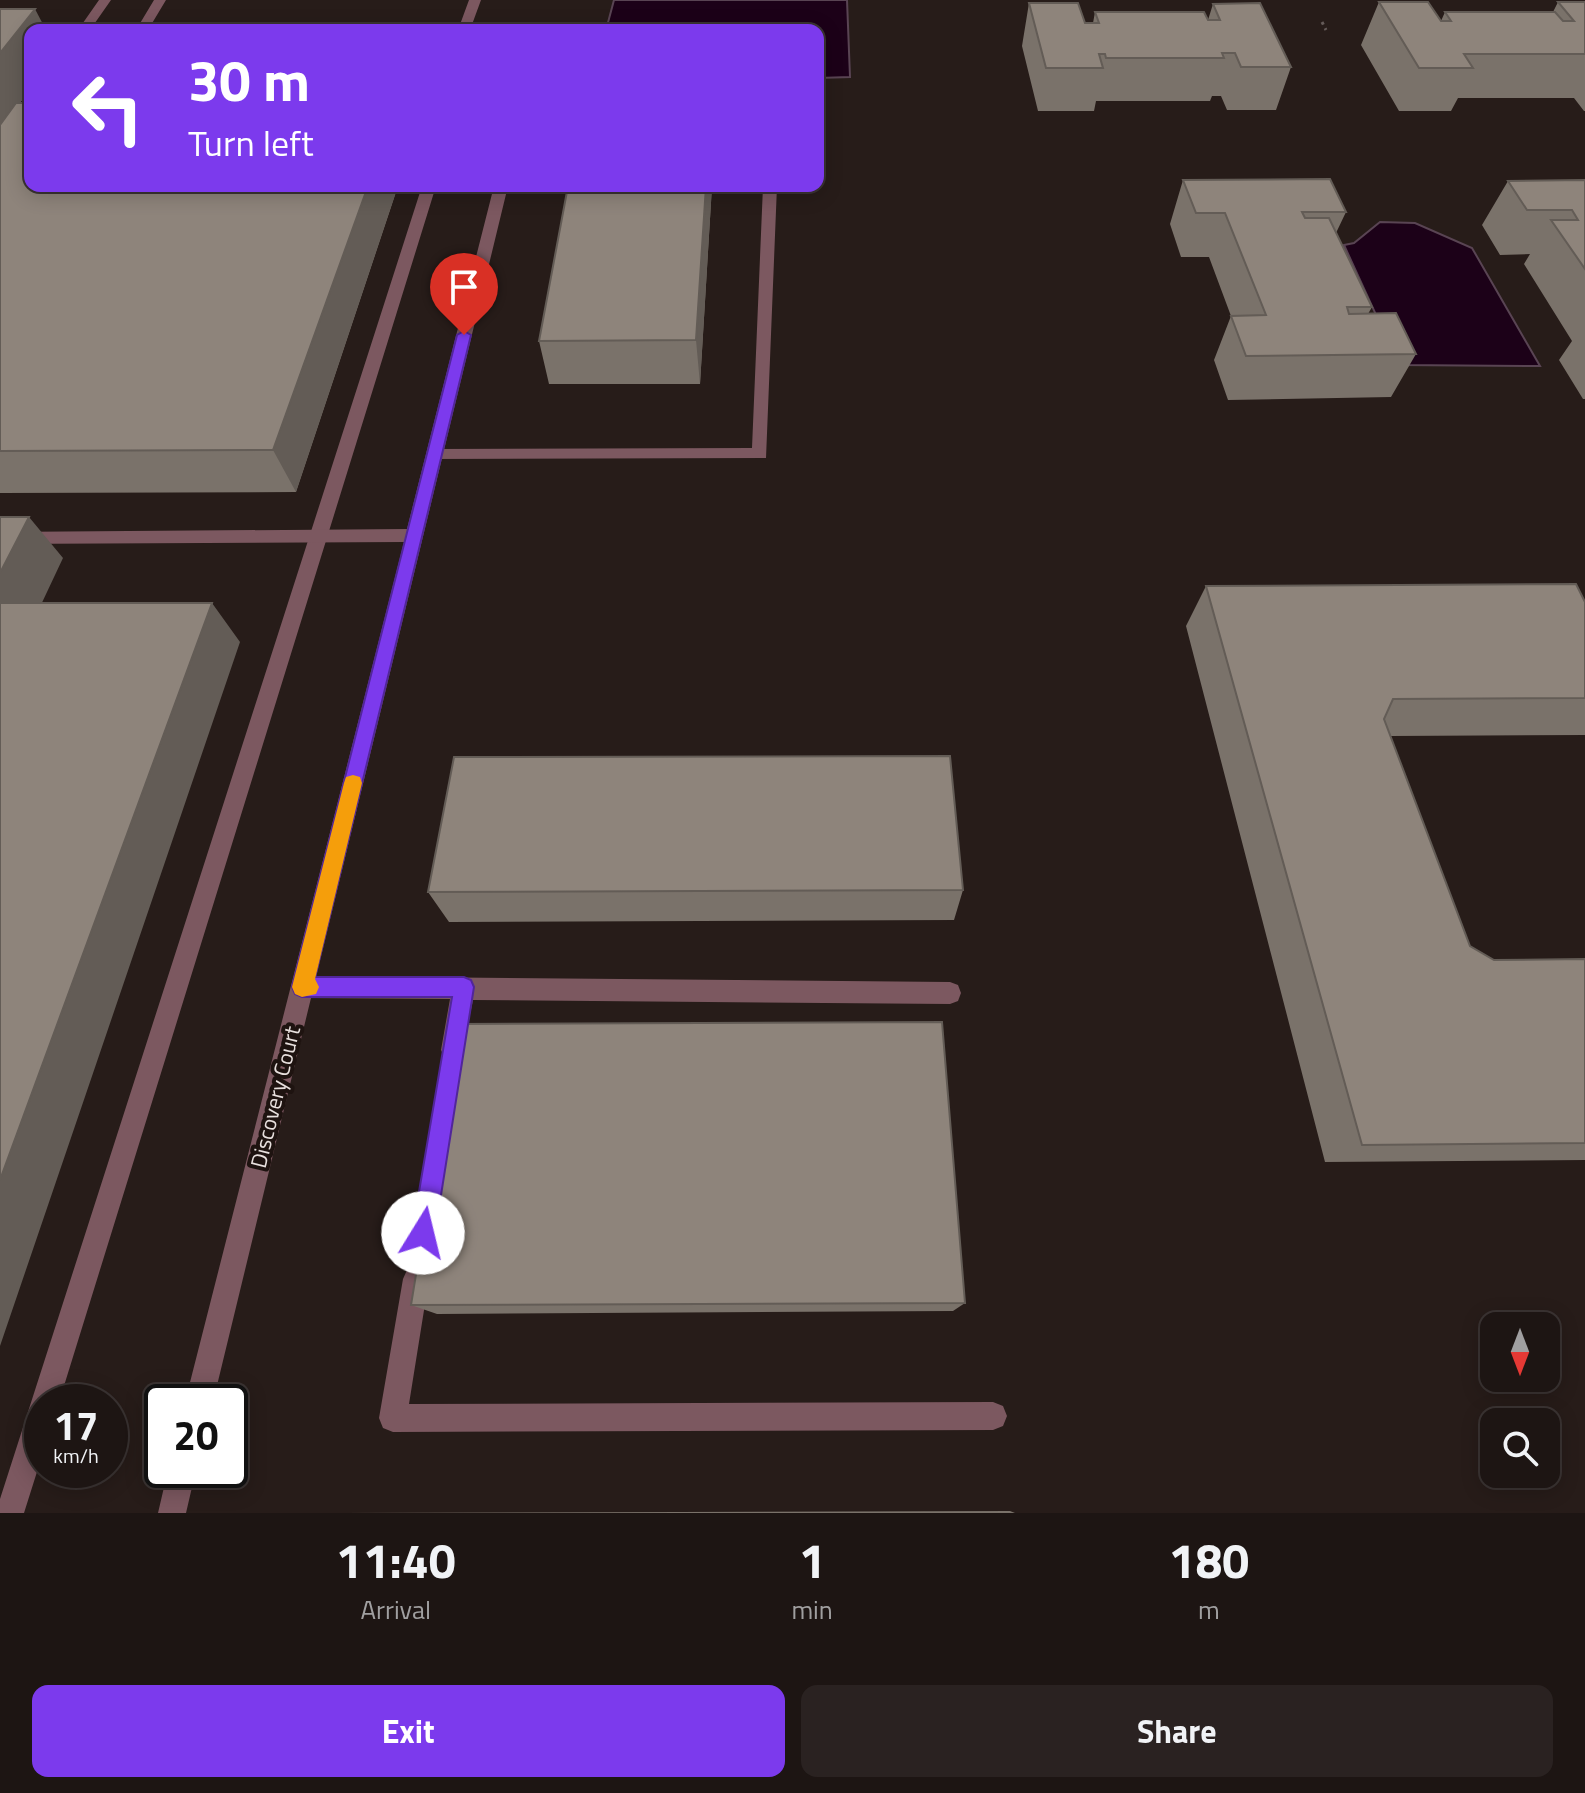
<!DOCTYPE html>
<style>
body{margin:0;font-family:"Titillium Web",sans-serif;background:#2a2221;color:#f1f3f6;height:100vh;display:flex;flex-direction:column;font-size:30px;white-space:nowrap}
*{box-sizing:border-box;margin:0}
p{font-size:26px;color:#a09fa0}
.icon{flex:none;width:44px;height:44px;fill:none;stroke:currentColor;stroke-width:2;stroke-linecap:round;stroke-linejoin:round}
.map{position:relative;height:1513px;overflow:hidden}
.details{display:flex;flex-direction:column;background:#1d1513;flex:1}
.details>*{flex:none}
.hud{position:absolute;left:24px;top:24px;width:800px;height:168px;border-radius:16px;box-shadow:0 4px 20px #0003,0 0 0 2px #3b3433;background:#7c3aed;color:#fff;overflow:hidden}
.needle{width:52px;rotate:180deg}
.tools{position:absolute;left:1480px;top:1312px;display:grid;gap:16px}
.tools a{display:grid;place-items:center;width:80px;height:80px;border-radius:16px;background:#1d1513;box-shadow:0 4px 20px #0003,0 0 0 2px #3b3433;font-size:40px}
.speed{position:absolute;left:24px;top:1384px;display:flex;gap:16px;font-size:40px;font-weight:700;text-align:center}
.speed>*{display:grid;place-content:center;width:104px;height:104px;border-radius:50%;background:#1d1513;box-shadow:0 4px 20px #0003,0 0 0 2px #3b3433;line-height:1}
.speed small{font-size:20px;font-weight:400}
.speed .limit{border:4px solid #111;border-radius:12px;background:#fff;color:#111}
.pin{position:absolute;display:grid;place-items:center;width:68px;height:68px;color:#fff;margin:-82px -34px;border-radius:50% 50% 50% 0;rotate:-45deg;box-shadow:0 0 8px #0007}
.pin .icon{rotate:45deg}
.me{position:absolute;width:88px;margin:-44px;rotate:9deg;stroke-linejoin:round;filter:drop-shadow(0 0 6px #0008)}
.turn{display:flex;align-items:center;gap:28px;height:168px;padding:0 32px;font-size:36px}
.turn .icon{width:104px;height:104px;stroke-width:2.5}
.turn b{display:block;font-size:56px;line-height:68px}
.eta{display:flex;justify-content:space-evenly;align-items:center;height:136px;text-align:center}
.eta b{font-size:48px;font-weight:700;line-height:56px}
.primary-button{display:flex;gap:16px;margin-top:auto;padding:16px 32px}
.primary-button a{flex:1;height:92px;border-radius:16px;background:#7c3aed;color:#fff;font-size:32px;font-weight:700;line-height:92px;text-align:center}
.primary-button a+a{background:#2a2221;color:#f1f3f6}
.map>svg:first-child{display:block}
.water{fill:#1c0118;stroke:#594453;stroke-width:2}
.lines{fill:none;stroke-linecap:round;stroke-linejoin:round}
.path{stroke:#655b59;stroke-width:3;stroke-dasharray:3 4;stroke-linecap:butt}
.service{fill:#7c5860;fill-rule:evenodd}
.minor{fill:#7c5860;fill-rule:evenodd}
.wall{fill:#7a726a}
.shaded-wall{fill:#635c56}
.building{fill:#8e847b;stroke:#635c56;stroke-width:2}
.route{fill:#7c3aed;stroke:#51269a;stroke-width:2}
.slow{fill:#f59e0b}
.labels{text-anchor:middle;stroke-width:8;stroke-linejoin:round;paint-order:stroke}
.street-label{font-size:22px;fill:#e8e0de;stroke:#1e1310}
</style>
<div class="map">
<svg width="1585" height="1513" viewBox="0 0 1585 1513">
<rect width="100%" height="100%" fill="#271c19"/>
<!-- water -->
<path class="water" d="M614 0H847L850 77 818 78V30H606Z
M1380 222 1415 223 1472 248 1540 366 1399 365 1344 245 1354 243Z"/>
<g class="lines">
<!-- path -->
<path class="path" d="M1322 22 1326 30"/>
<!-- service -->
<path class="service" d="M154 0H166L148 30H136Z
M469 0H481L470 30H458Z
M422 186H436L59 1402H42V1456L24 1513H0V1499Z
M763 186H777L766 458 428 459 426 455 434 449 752 448Z
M302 976 950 982 958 985 961 993 958 1001 950 1004 473 1000 461 1058 453 1062 445 1058 441 1050 450 999 302 998 294 995 291 987 294 979Z
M416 1266 425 1270 429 1279 409 1404 993 1402 1003 1406 1007 1416 1003 1426 993 1430 393 1432 383 1428 379 1418 403 1279 407 1270Z"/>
<!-- minor -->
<path class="minor" d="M99 0H111L90 30H78Z
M494 186H508L213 1402H185L404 542 0 544V532L407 529Z
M168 1470H196L186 1513H158Z"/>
</g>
<!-- wall -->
<path class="wall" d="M1379 2 1441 21 1445 12H1553L1558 2H1585V111H1584L1574 98H1458L1451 111H1399L1361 45Z
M1029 3 1085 23H1093L1095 12 1208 20 1213 4 1291 67 1276 110H1227L1221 96H1212L1210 101H1096L1094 111H1038L1022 46Z
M0 9 30 30V89L20 103 30 186H398L296 492 0 493Z
M1183 180 1346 212 1336 233 1372 307 1368 314 1416 354 1391 397 1228 400 1214 360 1231 316 1209 257H1181L1170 224Z
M1585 180V399H1583L1559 360 1572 341 1524 264 1530 254 1500 255 1482 225 1508 181Z
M568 186H712L700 384H549L539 341Z
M1206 586 1585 602V735L1390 736 1470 946 1494 960 1585 959V1160L1325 1162 1186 626Z
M963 890 954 920 449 922 428 892Z
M965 1303 953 1311 437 1314 411 1305Z
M1010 1511 1015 1513H341H343Z"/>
<!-- shaded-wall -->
<path class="shaded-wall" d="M35 9 46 30H30V89L0 130V53Z
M368 186H398L296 492 273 450Z
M706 186H712L700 384 696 340Z
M29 517 63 558 23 643 0 619V573Z
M212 603 240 642 0 1346V1180Z"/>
<!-- building -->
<path class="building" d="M1379 2H1428L1441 21H1451L1445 12H1555L1563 21H1574L1558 2H1585V54H1464L1473 68H1419Z
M1029 3H1078L1085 23H1099L1095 12H1204L1208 20H1220L1213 4 1260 3 1291 67H1241L1235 53H1222L1224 58H1106L1105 54H1099L1103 68H1046Z
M0 9H35L0 53Z
M16 103H30V186H368L273 450 0 451V125Z
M1330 179 1346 212H1302L1305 218H1329L1372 307H1347L1349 314 1396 313 1416 354 1246 356 1231 316 1266 315 1225 213H1196L1183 180Z
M1585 180V269L1551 220H1578L1572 210H1527L1508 181Z
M568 186H706L696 340 539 341Z
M0 517H29L0 573Z
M1576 584 1585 602V698L1393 699 1384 719 1470 946 1494 960 1585 959V1143L1362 1145 1206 586Z
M0 603H212L0 1180Z
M950 756 963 890 428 892 454 757Z
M942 1022 965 1303 411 1305 457 1024Z"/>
<!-- route -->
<path class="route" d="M464 331 471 335 315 977H464L471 980 474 987 435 1233 431 1242 423 1245 415 1242 412 1233 452 997H302L295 994 292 987 457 335Z"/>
<!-- slow -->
<path class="slow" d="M353 775 360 777 362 783 315 979 319 987 316 994 302 997 295 994 292 987 344 783 346 777Z"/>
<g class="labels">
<!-- street labels -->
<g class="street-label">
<text transform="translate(275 1097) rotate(-76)" y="8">Discovery Court</text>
</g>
</g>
</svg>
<div class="tools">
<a><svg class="needle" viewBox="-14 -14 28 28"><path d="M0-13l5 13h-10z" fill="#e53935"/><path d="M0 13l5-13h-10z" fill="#a09fa0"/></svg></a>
<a><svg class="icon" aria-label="search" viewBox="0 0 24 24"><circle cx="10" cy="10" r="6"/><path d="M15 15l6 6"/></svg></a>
</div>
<div class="speed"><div>17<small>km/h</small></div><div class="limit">20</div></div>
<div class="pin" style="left:464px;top:335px;background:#d93025"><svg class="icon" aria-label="arrive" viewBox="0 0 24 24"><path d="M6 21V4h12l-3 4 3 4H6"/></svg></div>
<svg class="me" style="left:423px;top:1233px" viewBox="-20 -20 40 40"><circle r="19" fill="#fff"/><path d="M0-13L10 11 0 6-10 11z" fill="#7c3aed"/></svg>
<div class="hud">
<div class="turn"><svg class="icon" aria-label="left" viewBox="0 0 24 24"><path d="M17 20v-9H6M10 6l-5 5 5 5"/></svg><div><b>30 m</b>Turn left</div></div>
</div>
</div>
<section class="details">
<div class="eta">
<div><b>11:40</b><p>Arrival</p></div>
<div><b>1</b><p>min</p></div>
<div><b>180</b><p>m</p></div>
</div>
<div class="primary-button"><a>Exit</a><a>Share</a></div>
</section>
